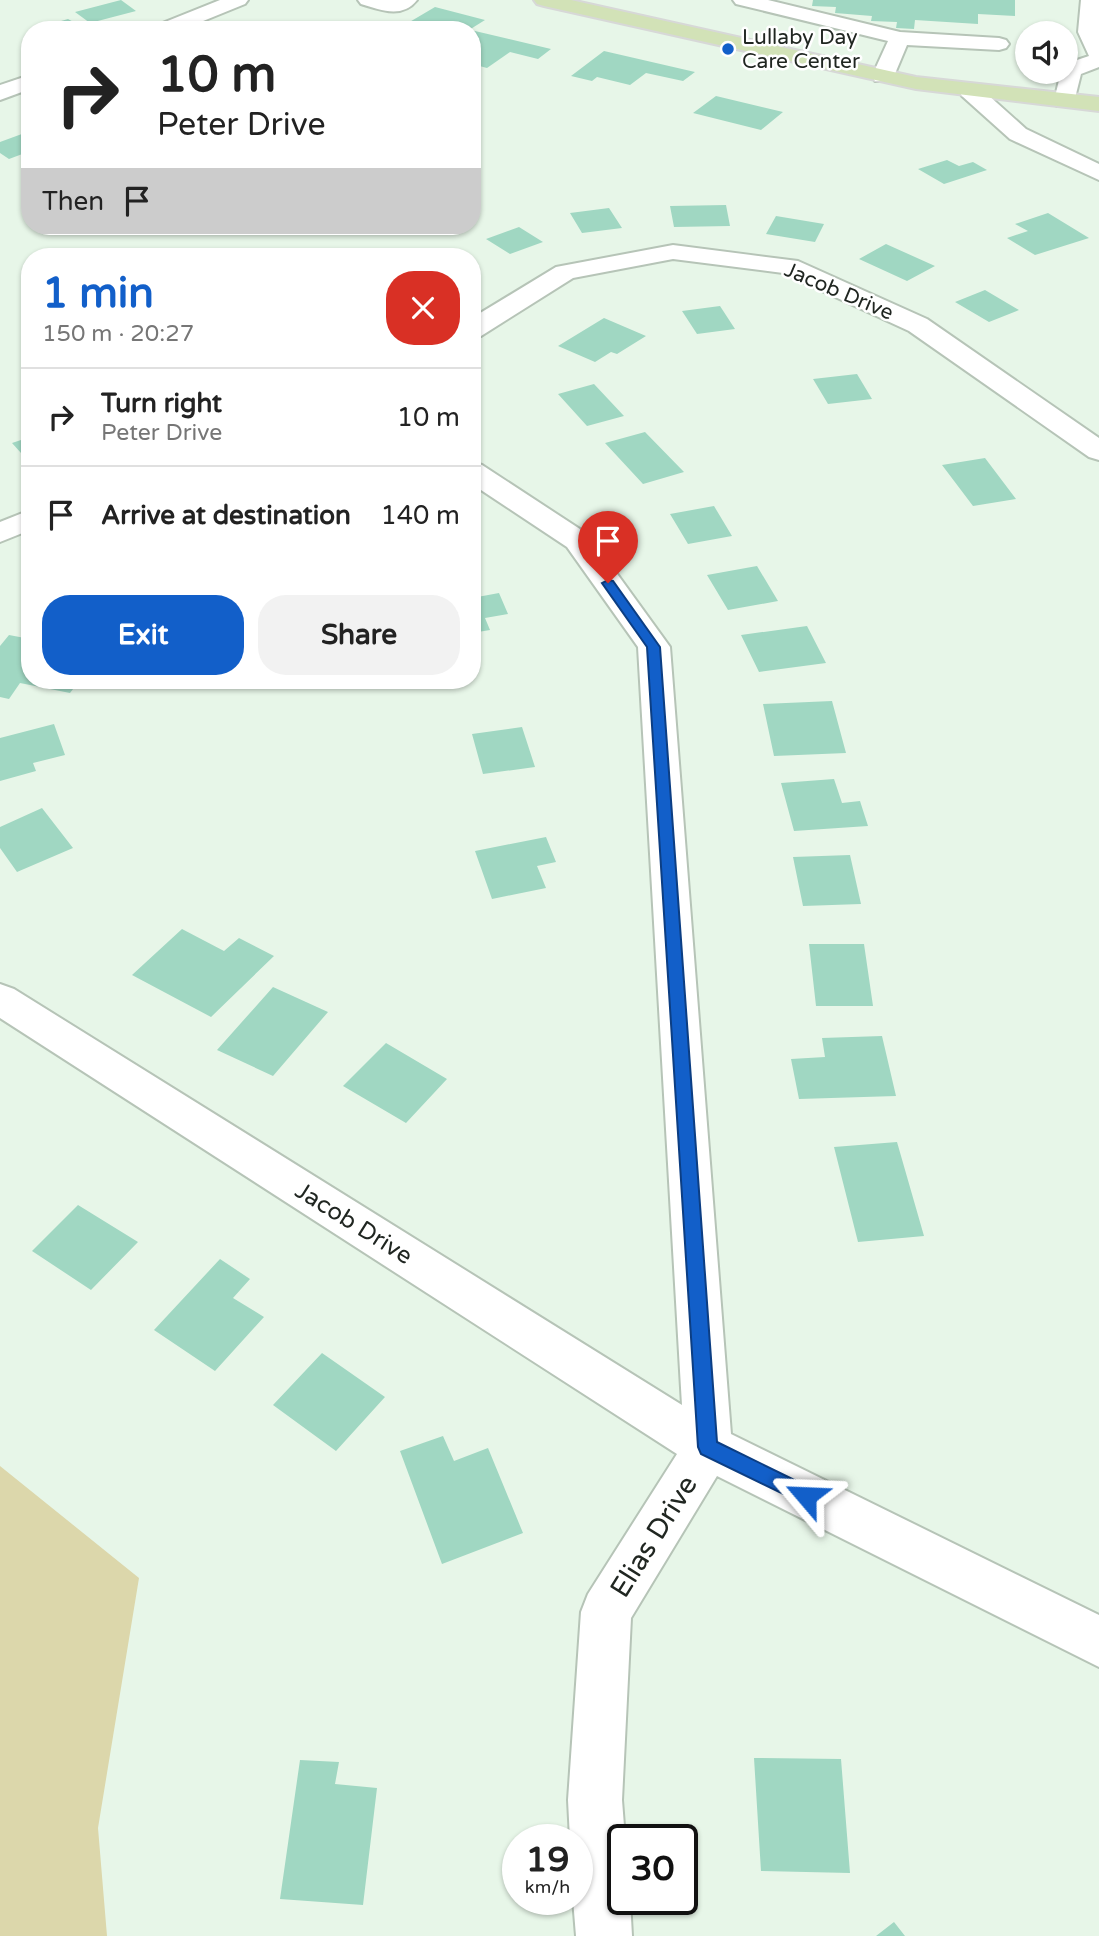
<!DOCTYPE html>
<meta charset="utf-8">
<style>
body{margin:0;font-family:"Varela Round",sans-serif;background:#f2f2f2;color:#222;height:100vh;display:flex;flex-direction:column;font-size:26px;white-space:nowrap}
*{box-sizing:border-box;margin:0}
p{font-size:23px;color:#767676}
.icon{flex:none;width:38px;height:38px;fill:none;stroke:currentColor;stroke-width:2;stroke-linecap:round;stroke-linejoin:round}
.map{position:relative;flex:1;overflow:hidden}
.sheet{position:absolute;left:21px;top:248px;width:460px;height:441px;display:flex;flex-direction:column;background:#fff;border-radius:28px;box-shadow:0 2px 5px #0004}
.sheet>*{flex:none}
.top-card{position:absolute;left:21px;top:21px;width:460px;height:214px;border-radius:28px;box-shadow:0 2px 5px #0004;background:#fff;color:#222;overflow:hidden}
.buttons{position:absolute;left:1015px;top:21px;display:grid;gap:14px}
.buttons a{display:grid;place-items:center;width:63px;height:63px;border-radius:50%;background:#fff;box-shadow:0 2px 5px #0004;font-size:35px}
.speed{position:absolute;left:502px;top:1824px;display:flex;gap:14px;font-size:35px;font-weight:700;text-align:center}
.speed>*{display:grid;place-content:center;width:91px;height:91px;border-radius:50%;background:#fff;box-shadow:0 2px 5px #0004;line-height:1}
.speed small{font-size:18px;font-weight:400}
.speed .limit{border:4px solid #111;border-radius:10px;background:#fff;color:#111}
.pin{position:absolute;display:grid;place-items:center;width:60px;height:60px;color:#fff;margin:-72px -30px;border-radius:50% 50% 50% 0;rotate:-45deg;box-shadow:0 0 7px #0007}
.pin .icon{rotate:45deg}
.me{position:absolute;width:77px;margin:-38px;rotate:296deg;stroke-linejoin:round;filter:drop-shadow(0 0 5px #0008)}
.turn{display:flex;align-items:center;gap:24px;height:147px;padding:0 21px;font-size:32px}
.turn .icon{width:91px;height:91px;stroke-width:2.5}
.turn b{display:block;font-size:49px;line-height:60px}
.then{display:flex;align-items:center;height:66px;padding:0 21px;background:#0003;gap:14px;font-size:26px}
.round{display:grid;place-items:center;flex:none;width:74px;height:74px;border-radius:28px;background:#f2f2f2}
.head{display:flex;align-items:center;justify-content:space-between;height:119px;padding:0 21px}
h1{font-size:42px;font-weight:800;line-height:52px;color:#125fc9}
.primary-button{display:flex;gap:14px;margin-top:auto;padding:14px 21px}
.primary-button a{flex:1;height:80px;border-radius:28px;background:#125fc9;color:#fff;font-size:28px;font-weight:800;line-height:80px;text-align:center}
.primary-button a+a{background:#f2f2f2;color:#222}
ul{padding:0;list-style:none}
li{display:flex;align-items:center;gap:21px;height:98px;padding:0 21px;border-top:2px solid #e0e0e0}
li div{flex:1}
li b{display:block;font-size:26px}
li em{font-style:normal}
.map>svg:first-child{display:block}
.green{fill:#dcd7ab}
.building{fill:#a0d7c2}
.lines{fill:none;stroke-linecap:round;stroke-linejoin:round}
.minor-casing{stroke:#b6c4b7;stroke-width:4}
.major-casing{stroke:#d7d8d7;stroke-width:4}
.minor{fill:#fff;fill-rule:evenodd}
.major{fill:#d2e2b7;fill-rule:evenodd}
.route{fill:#125fc9;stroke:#0c3e83;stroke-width:2}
.poi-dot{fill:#125fc9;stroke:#fff;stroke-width:2.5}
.labels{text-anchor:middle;stroke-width:5;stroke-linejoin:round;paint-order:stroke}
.far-poi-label{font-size:21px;fill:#202621;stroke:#fff;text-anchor:start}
.far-street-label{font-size:21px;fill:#202621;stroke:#fff}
.street-label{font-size:24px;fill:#202621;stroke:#fff}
.near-street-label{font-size:28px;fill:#202621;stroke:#fff}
</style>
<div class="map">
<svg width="1099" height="1936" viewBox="0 0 1099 1936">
<rect width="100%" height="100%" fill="#e7f6e8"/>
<!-- green -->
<path class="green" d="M0 1466 139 1578 98 1828 107 1936H0Z"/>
<!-- building -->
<path class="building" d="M121 0 136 11 90 23 75 12Z
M813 0H1015V16L978 14V24L915 20 914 29 896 28 897 22 871 21 872 16 835 13 836 7 812 6Z
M435 7 485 20 469 30H396Z
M68 19 88 30H50L44 26Z
M475 31 551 49 538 59 510 52 487 68 472 64V47L475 45 472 44V32Z
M604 51 695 72 683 81 646 73 630 85 597 77 592 81 571 76Z
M716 96 783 112 761 130 693 113Z
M30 131V156L25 153 9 159 0 153V142Z
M947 160 959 166 973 162 987 170 944 184 918 169Z
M726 205 730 226 674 227 670 206Z
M609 208 622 228 582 233 570 213Z
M1048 213 1089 238 1035 255 1007 238 1028 231 1015 224Z
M776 216 824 224 815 242 766 234Z
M519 227 543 242 510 254 486 239Z
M886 244 935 266 907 281 859 259Z
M985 290 1019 310 989 322 955 302Z
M720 306 735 329 697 334 682 311Z
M604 318 646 336 617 354 611 352 595 362 558 346Z
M857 374 872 399 828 404 813 379Z
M594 384 624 416 587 426 558 394Z
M645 432 684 472 643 484 605 443Z
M30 437V463L12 443Z
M985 458 1016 499 973 506 942 465Z
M714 506 732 536 688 544 670 514Z
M757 566 778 601 728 610 707 575Z
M499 593 508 614 485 618 490 630 472 633V598Z
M807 626 826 663 759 672 741 635Z
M9 635 30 639V681H79L70 693 20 683 9 699 0 697V646Z
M832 701 846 753 774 756 763 704Z
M54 724 65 755 33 763 36 771 0 781V738Z
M522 727 535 767 483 774 472 734Z
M834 779 842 803 860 801 868 826 794 831 781 783Z
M42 808 73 848 17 872 0 848V827Z
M546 837 556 862 537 866 546 888 492 899 475 851Z
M850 855 861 904 803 906 793 857Z
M182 929 224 951 239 938 274 956 211 1017 132 975Z
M809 944H864L873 1006H816Z
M273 987 328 1012 273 1076 217 1050Z
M882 1036 896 1096 799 1099 791 1059 825 1057 822 1038Z
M386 1043 447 1079 406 1123 343 1086Z
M897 1142 924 1236 858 1242 834 1147Z
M78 1205 138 1242 91 1290 32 1251Z
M220 1259 250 1279 233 1298 264 1317 215 1371 154 1330Z
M322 1353 385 1397 336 1451 273 1405Z
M443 1436 454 1461 488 1448 523 1533 442 1564 400 1451Z
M754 1758 841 1759 850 1873 761 1871Z
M300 1760 339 1762 335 1784 377 1788 363 1905 280 1899Z
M894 1922 905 1936H876Z"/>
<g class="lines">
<defs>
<path id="minor" d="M220 0H248L245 4 181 30H152L155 26Z
M358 0H417C402 19 381 10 361 4Z
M733 0H768L900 32 999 38 1006 40 1009 44 1006 48 999 50 907 45 894 76 891 81H875L872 76 888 41 736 4Z
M1081 0H1099V67L1081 74 1073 106H1057L1054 101 1061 72H1066L1068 63 1089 56 1078 32Z
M30 75V89L0 100V85Z
M970 84 978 86 1026 129 1099 164V180L1010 139 962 96 959 91 962 86Z
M673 245 798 261 927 319 1099 438V460L1089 457 909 331 783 273 673 259 573 278 481 336 472 338V318L556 267Z
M472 462 482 465 589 535 670 647 731 1434 1099 1615V1667L717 1476 631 1618 622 1800 625 1839H623V1899H630L632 1936H576L573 1899H578V1839H570L568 1800 581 1612 588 1594 677 1454 0 1018V984L14 989 682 1405 638 647 567 547 472 484Z
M30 510V530L0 542V522Z"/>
<path id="major" d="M534 0H571L916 77 1099 97V111L916 89 544 6 537 4Z"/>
</defs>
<!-- minor casing -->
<use href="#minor" class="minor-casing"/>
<!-- major casing -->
<use href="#major" class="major-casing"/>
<!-- minor -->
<use href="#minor" class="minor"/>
<!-- major -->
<use href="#major" class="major"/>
</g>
<!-- route -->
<path class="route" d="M608 580 613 581 660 647 717 1442 813 1489 816 1496 813 1503 806 1505 701 1454 698 1447 647 647 602 583Z"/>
<!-- markers -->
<circle class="poi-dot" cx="728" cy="49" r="7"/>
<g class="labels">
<!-- far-poi labels -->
<g class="far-poi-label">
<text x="742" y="44">Lullaby Day<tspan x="742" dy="24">Care Center</tspan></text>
</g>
<!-- far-street labels -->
<g class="far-street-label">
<text transform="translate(839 291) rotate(23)" y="7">Jacob Drive</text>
</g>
<!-- street labels -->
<g class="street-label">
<text transform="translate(354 1223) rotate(32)" y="8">Jacob Drive</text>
</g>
<!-- near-street labels -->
<g class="near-street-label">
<text transform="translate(653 1536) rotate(-58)" y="10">Elias Drive</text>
</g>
</g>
</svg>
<div class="buttons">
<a><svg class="icon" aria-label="sound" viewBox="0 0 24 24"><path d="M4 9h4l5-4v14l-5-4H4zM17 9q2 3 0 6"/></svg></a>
</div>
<div class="speed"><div>19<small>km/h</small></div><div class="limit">30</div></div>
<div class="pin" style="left:608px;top:583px;background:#d93025"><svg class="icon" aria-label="arrive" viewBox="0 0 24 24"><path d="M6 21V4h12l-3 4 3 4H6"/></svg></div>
<svg class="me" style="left:806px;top:1496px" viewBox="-20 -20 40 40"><path d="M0-17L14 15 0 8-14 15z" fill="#125fc9" stroke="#fff" stroke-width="4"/></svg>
<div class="top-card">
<div class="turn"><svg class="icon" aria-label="right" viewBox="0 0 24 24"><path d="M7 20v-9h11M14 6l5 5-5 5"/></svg><div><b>10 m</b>Peter Drive</div></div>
<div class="then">Then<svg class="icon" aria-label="arrive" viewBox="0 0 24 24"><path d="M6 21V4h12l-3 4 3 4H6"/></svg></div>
</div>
<section class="sheet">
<div class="head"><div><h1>1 min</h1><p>150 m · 20:27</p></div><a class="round" style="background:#d93025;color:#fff"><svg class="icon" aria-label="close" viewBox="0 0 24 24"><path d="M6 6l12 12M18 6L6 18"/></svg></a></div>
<ul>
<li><svg class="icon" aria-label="right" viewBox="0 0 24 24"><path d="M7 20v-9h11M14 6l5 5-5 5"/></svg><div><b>Turn right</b><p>Peter Drive</p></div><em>10 m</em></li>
<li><svg class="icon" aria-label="arrive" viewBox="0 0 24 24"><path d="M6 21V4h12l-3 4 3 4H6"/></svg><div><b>Arrive at destination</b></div><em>140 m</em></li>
</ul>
<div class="primary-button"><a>Exit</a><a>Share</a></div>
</section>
</div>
